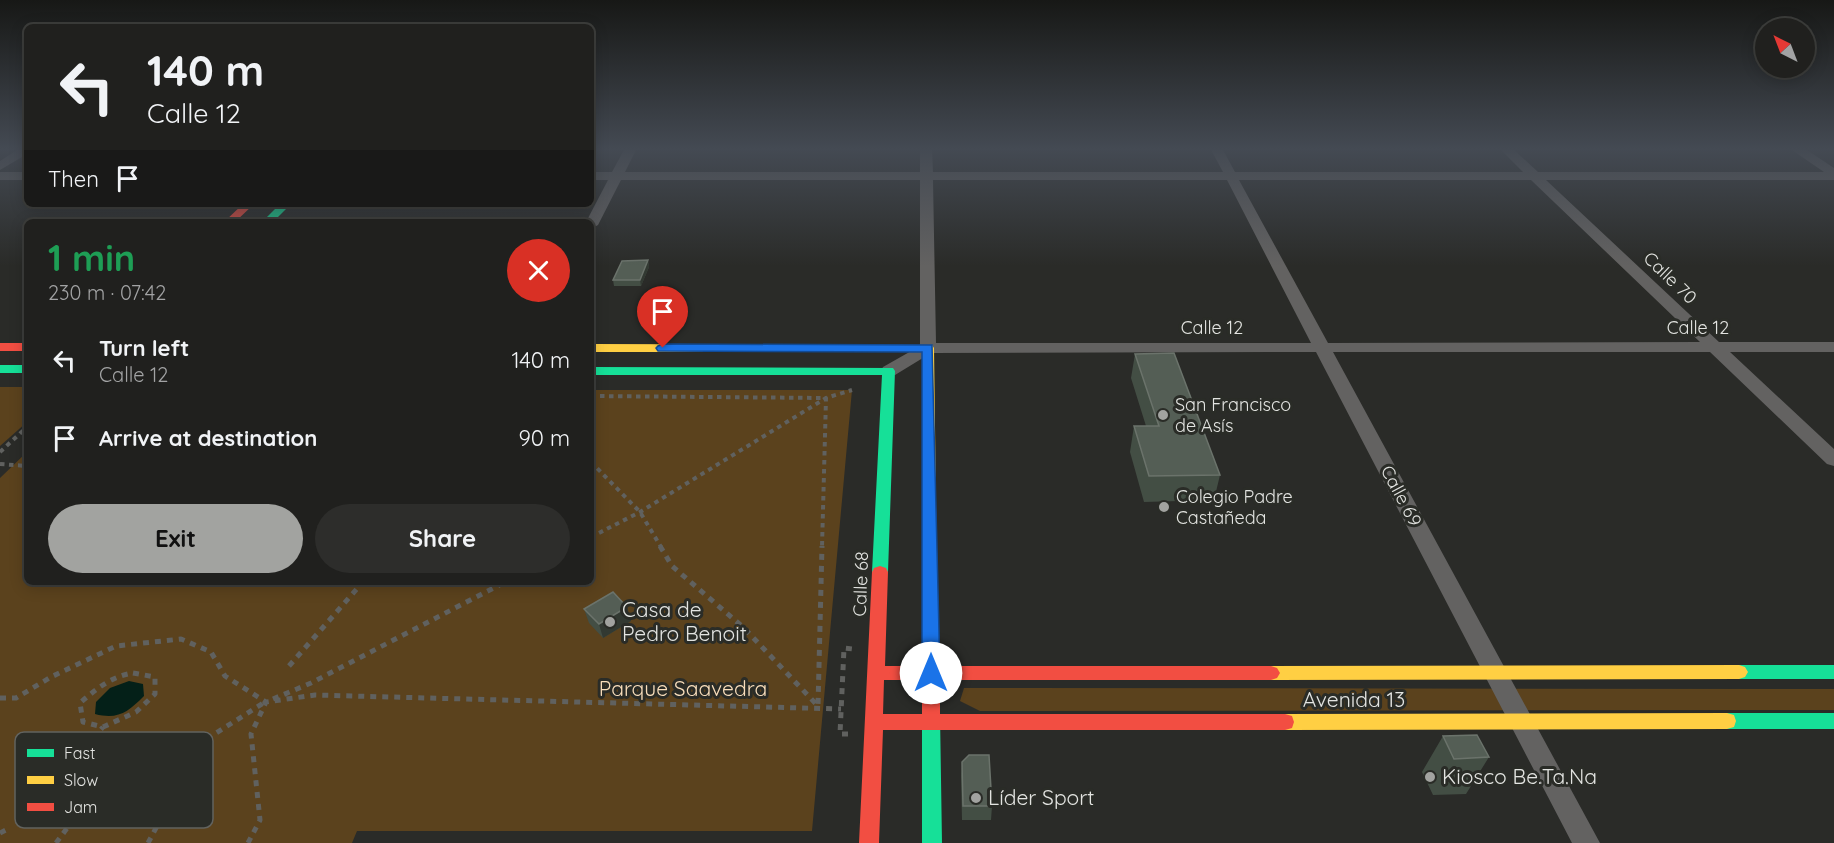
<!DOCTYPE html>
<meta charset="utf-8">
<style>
body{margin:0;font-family:Quicksand,sans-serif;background:#2d2d2b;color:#f1f3f6;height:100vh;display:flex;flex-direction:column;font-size:22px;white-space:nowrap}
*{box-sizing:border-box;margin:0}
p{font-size:20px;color:#a2a3a4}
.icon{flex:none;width:33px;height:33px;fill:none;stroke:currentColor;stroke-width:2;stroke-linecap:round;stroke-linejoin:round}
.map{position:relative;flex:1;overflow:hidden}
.drawer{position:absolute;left:24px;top:219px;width:570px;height:366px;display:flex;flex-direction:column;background:#20201e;border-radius:9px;box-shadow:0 3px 15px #0003,0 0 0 2px #3d3e3c}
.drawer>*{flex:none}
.hud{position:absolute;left:24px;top:24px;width:570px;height:183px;border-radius:9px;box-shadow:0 3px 15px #0003,0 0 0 2px #3d3e3c;background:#20201e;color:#f1f3f6;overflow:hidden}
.needle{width:39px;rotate:318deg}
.controls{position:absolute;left:1755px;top:18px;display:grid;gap:12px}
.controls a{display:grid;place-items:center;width:60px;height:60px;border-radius:50%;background:#20201e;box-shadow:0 3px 15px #0003,0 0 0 2px #3d3e3c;font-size:30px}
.pin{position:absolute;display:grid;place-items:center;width:51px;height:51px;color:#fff;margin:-62px -26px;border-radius:50% 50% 50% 0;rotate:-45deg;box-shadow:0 0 6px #0007}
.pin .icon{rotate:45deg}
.me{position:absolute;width:66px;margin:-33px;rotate:0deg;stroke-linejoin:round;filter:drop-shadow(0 0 4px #0008)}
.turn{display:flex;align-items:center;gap:21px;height:126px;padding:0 24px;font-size:27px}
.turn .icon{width:78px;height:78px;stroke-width:2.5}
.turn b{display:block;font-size:42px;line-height:51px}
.then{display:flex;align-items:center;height:57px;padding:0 24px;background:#0003;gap:12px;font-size:22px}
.round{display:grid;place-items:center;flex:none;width:63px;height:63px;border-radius:32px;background:#2d2d2b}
.summary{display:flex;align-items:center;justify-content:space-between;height:102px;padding:0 24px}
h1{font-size:36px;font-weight:800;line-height:45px;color:#1e9e55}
.action{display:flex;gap:12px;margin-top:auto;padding:12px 24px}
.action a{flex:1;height:69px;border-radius:36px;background:#a2a3a0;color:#111;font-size:24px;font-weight:800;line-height:69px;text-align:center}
.action a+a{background:#2d2d2b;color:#f1f3f6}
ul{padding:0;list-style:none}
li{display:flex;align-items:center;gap:18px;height:78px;padding:0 24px}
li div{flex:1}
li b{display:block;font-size:22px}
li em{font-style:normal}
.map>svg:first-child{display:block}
.green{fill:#5b421d}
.water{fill:#042018}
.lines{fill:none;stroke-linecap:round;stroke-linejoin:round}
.path-far1{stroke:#60615f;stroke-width:4;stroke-dasharray:4.5 4.5;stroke-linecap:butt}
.path{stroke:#60615f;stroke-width:5;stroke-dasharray:6 6;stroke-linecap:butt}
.street{fill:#636261;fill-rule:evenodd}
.fast{fill:#16e098;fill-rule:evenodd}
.slow{fill:#ffcf43;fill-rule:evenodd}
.jam{fill:#f24e42;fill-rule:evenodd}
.wall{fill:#434e44}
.shaded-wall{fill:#323932}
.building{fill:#545e55;stroke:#6b736b;stroke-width:1.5}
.route{fill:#1a73e8;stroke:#114b97;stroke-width:1.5}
.poi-dot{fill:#a2a3a0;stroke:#2a2c27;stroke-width:2}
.labels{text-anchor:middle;stroke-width:6;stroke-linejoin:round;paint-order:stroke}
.street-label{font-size:18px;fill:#e3e4e1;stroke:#2a2c27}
.poi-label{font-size:18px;fill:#e3e4e1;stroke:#2a2c27;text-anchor:start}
.near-poi-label{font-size:21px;fill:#e3e4e1;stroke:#2a2c27;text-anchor:start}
.near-park-label{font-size:21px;fill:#f9debb;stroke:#2a2c27}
.near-street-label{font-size:21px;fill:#e3e4e1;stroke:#2a2c27}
.key{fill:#2a2c27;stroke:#62635f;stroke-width:1.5}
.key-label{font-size:16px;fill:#e3e4e1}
</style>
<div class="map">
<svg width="1834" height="843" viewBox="0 0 1834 843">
<rect width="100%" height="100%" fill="#2a2b28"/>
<!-- green -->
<path class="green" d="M0 387H27V422L0 446Z
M591 390H852L812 831H357L352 843H0V478L27 452V582H591Z
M964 688 1834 689V710L980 711 960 701Z"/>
<!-- water -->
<path class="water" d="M129 681 143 684 144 696C128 712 118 720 95 714L96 702 110 688Z"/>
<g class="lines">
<!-- path-far1 -->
<path class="path-far1" d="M591 396 826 398 822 547
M0 452 27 427
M591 462 640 512 661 547
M0 464 27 466
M591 537 640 512 826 398 852 390"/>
<!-- path -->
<path class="path" d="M660 546 672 566 744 628 818 706 822 546
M289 666 363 582
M133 673 155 677V694L136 712 103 727 83 722 80 703C96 689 112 676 133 673Z
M0 698H16L51 677 116 646 181 639 211 652 225 676 266 702 315 695 841 709
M273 699 311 683 505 582
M848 734H840L844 648 853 649
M62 775 103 727
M0 833 6 830
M56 843 112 768
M148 843 202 742 265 702
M248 843 260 820 251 734 266 702"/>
<!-- street -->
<path class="street" d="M20 148H27V154L0 170V161Z
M625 148H637L625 172H920V148H932L933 172H1223L1210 148H1222L1235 172H1523L1499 148H1512L1538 172H1824L1789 148H1804L1834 168V180H1546L1719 342H1834V352H1730L1834 449V466L1827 464 1710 352H1333L1600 843H1572L1316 352 931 353 895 375H883L881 371 883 367 920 346V180H621L598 225 591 229V222H586L608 180H591V172H612ZM933 180H1227L1311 343H936ZM1239 180H1531L1700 342 1328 343Z
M0 172H27V180H0Z"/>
<!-- fast -->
<path class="fast" d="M280 204H291L273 222H262Z
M0 365H27V373H0Z
M591 367 893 368 895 371 888 572 886 576 880 578 874 576 872 572 882 375H591Z
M1739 665H1834V679H1739L1733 677 1730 672 1733 667Z
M931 706 937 708 940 714 942 843H922V714L925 708Z
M1727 713H1834V729H1727L1720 727 1718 721 1720 715Z"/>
<!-- slow -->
<path class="slow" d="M591 344 932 345 934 348 936 504 934 508H924L922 504V352H591Z
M1739 665 1745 667 1748 672 1745 677 1739 679 1271 680 1265 678 1262 673 1265 668 1271 666Z
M1727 713 1734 715 1736 721 1734 727 1727 729 1285 730 1278 728 1276 722 1278 716 1285 714Z"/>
<!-- jam -->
<path class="jam" d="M243 204H254L235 222H224Z
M0 343H27V351H0Z
M929 499 934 500 936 504 939 666H1271L1277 668 1280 673 1277 678 1271 680H940V714H1285L1292 716 1294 722 1292 728 1285 730H883L879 843H859L872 572 874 568 880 566 886 568 888 572 885 666H922V504L924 500ZM884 680H922V714H883Z"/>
</g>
<!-- wall -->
<path class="wall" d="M648 260 649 267 641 286H614L613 280Z
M1135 354 1220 475 1214 500 1144 502 1130 452 1134 426H1146L1131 378Z
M584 609 631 621 603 638 589 623Z
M1443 736 1489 757 1466 794 1433 795 1422 772Z
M962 762 992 806 991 820H962L961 776Z"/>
<!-- shaded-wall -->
<path class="shaded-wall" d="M648 260 649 267 641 286 640 280Z
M627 607 631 621 603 638 599 624Z"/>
<!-- building -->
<path class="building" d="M648 260 640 280H613L622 261Z
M1174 353 1220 475 1149 476 1134 426H1159L1135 354Z
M613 592 627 607 599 624 584 609Z
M1477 735 1489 757 1454 759 1443 736Z
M969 755H989L992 806H963L962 762Z"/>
<!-- sky -->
<linearGradient id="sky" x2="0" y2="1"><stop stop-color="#171816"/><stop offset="0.56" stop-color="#444a53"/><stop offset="1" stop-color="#444a53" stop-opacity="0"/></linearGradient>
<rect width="1834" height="266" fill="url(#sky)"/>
<!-- route -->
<path class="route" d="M663 344 932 345 940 673 937 678 931 680 924 678 922 673V352L658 351 656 348 658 346Z"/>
<!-- markers -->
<g class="poi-dot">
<circle cx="1163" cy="415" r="6"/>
<circle cx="1164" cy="507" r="6"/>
<circle cx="610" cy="622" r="6"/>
<circle cx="1430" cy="777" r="6"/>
<circle cx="976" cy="798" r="6"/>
</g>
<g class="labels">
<!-- street labels -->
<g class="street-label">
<text transform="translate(1670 278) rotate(44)" y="6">Calle 70</text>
<text x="1212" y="334">Calle 12</text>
<text x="1698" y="334">Calle 12</text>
<text transform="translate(1401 496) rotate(62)" y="6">Calle 69</text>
<text transform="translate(861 584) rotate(-88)" y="6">Calle 68</text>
</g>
<!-- poi labels -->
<g class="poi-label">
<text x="1175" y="411">San Francisco<tspan x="1175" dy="21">de Asís</tspan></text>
<text x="1176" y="503">Colegio Padre<tspan x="1176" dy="21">Castañeda</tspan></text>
</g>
<!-- near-poi labels -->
<g class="near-poi-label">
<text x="622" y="617">Casa de<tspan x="622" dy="24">Pedro Benoit</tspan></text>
<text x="1442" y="784">Kiosco Be.Ta.Na</text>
<text x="988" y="805">Líder Sport</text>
</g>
<!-- near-park labels -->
<g class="near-park-label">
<text x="683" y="696">Parque Saavedra</text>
</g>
<!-- near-street labels -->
<g class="near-street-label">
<text x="1354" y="707">Avenida 13</text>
</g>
</g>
<!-- legend -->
<rect x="15" y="732" width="198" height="96" rx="9" class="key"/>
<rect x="27" y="749" width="27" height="8" fill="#16e098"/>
<rect x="27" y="776" width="27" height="8" fill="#ffcf43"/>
<rect x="27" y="803" width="27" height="8" fill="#f24e42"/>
<g class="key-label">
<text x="64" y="759">Fast</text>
<text x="64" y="786">Slow</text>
<text x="64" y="813">Jam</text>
</g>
</svg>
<div class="controls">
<a><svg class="needle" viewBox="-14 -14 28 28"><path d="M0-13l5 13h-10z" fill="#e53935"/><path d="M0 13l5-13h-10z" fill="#a2a3a4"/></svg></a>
</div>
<div class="pin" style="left:663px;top:348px;background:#d93025"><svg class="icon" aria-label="arrive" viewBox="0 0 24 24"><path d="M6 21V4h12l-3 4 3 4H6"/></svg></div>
<svg class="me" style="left:931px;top:673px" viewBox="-20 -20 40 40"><circle r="19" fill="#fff"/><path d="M0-13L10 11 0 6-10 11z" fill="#1a73e8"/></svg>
<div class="hud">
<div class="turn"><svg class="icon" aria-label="left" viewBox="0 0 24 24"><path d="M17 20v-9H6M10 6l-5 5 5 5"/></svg><div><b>140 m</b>Calle 12</div></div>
<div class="then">Then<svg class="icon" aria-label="arrive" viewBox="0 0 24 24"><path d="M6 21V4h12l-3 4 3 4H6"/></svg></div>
</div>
<section class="drawer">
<div class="summary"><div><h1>1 min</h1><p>230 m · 07:42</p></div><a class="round" style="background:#d93025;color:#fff"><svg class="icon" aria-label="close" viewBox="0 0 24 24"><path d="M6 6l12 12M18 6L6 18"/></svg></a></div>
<ul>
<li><svg class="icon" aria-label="left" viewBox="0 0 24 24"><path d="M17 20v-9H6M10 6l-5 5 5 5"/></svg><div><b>Turn left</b><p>Calle 12</p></div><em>140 m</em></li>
<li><svg class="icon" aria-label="arrive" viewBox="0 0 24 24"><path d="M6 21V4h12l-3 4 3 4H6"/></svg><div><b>Arrive at destination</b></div><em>90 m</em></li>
</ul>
<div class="action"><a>Exit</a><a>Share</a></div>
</section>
</div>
